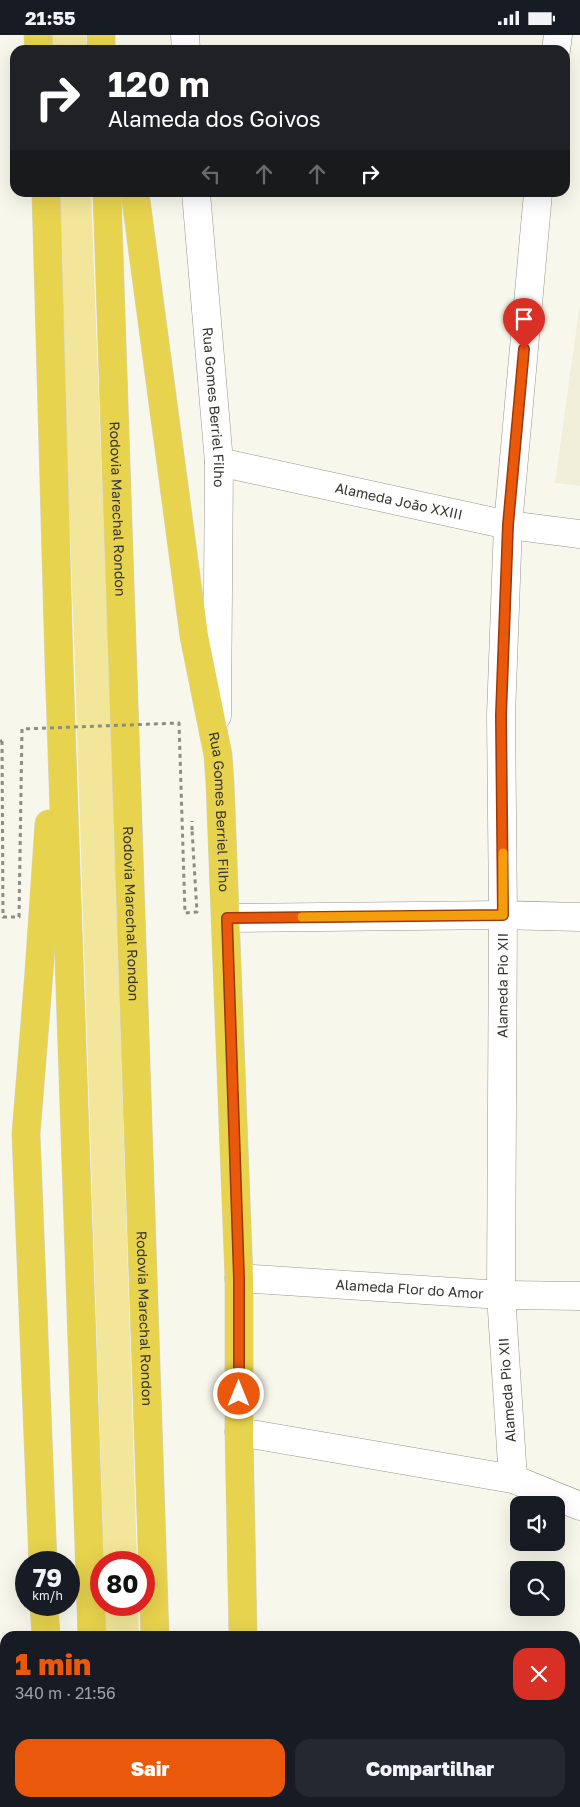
<!DOCTYPE html>
<html lang="pt">
<meta charset="utf-8">
<style>
body{margin:0;font-family:"Golos Text",sans-serif;background:#242831;color:#f1f3f6;height:100vh;display:flex;flex-direction:column;font-size:19px;white-space:nowrap}
*{box-sizing:border-box;margin:0}
p{font-size:16px;color:#9ea1a6}
.icon{flex:none;width:28px;height:28px;fill:none;stroke:currentColor;stroke-width:2;stroke-linecap:round;stroke-linejoin:round}
.map{position:relative;flex:1;overflow:hidden}
.panel{position:absolute;left:0px;top:1596px;width:580px;height:176px;display:flex;flex-direction:column;background:#171b24;border-radius:15px 15px 0 0;box-shadow:0 5px 20px #0002}
.panel>*{flex:none}
.hud{position:absolute;left:10px;top:10px;width:560px;height:152px;border-radius:15px;box-shadow:0 5px 20px #0002;background:#202124;color:#fff;overflow:hidden}
.tools{position:absolute;left:510px;top:1461px;display:grid;gap:10px}
.tools a{display:grid;place-items:center;width:55px;height:55px;border-radius:10px;background:#171b24;box-shadow:0 5px 20px #0002;font-size:25px}
.speed{position:absolute;left:15px;top:1516px;display:flex;gap:10px;font-size:25px;font-weight:700;text-align:center}
.speed>*{display:grid;place-content:center;width:65px;height:65px;border-radius:50%;background:#171b24;box-shadow:0 5px 20px #0002;line-height:1}
.speed small{font-size:12px;font-weight:400}
.speed .limit{border:8px solid #d22;background:#fff;color:#111}
.pin{position:absolute;display:grid;place-items:center;width:42px;height:42px;color:#fff;margin:-51px -21px;border-radius:50% 50% 50% 0;rotate:-45deg;box-shadow:0 0 5px #0007}
.pin .icon{rotate:45deg}
.me{position:absolute;width:55px;margin:-28px;rotate:0deg;stroke-linejoin:round;filter:drop-shadow(0 0 4px #0008)}
.turn{display:flex;align-items:center;gap:18px;height:105px;padding:0 15px;font-size:22px}
.turn .icon{width:65px;height:65px;stroke-width:2.5}
.turn b{display:block;font-size:35px;line-height:42px}
.lanes{display:flex;align-items:center;height:48px;padding:0 15px;background:#0003;justify-content:center;gap:25px;direction:ltr}
.lanes .off{opacity:.35}
.round{display:grid;place-items:center;flex:none;width:52px;height:52px;border-radius:15px;background:#242831}
.overview{display:flex;align-items:center;justify-content:space-between;height:85px;padding:0 15px}
h1{font-size:30px;font-weight:800;line-height:38px;color:#ea580c}
.button{display:flex;gap:10px;margin-top:auto;padding:10px 15px}
.button a{flex:1;height:58px;border-radius:15px;background:#ea580c;color:#fff;font-size:20px;font-weight:800;line-height:58px;text-align:center}
.button a+a{background:#242831;color:#f1f3f6}
.status{display:flex;justify-content:space-between;align-items:center;height:35px;padding:0 25px;background:#171b24;direction:ltr}
.status svg{height:14px;fill:currentColor}
.map>svg:first-child{display:block}
.built{fill:#f1eeda}
.green{fill:#f2e69a}
.lines{fill:none;stroke-linecap:round;stroke-linejoin:round}
.minor-casing{stroke:#98968c;stroke-width:29}
.highway-casing{stroke:#d7d6d6;stroke-width:29}
.path{stroke:#8e8d85;stroke-width:3;stroke-dasharray:4 4;stroke-linecap:butt}
.minor{stroke:#fff;stroke-width:28}
.highway{stroke:#e8d34e;stroke-width:28}
.path-bridge{stroke:#8e8d85;stroke-width:3;stroke-dasharray:4 4;stroke-linecap:butt}
.route-casing{stroke:#983908;stroke-width:12}
.route{stroke:#ea580c;stroke-width:9}
.slow{stroke:#f59e0b;stroke-width:9}
.labels{text-anchor:middle;stroke-width:5;stroke-linejoin:round;paint-order:stroke}
.street-label{font-size:14px;fill:#353430;stroke:#fff}
</style>
<div class="status"><b>21:55</b><svg viewBox="0 0 49 12"><path d="M0 12V9h3v3zM5 12V6h3v6zM10 12V3h3v9zM15 12V0h3v12zM26 1h20v11H26zM47 4h2v5h-2z"/></svg></div>
<div class="map">
<svg width="580" height="1772" viewBox="0 0 580 1772">
<rect width="100%" height="100%" fill="#f8f7eb"/>
<!-- built -->
<path class="built" d="M580 268V451L555 448Z"/>
<!-- green -->
<path class="green" d="M51 0H86V15H52Z
M57 158H91L109 627 137 1527H104L74 604Z
M105 1570H138L139 1601H106Z
M111 1768H144V1772H111Z"/>
<g class="lines">
<defs>
<g id="minor">
<path d="M185 0 186 15"/>
<path d="M556 15 558 0"/>
<path id="s1" d="M196 158 219 427 217 681"/>
<path id="s2" d="M219 427 508 490 580 499"/>
<path d="M227 883 503 880 580 882"/>
<path id="s3" d="M239 1243 501 1260 580 1261"/>
<path d="M239 1397 513 1444 580 1471"/>
<path id="s4" d="M513 1444 501 1260 503 880 501 680 508 490 538 158"/>
<path d="M0 1727 4 1772"/>
</g>
<g id="highway">
<path d="M38 0 39 15"/>
<path d="M101 0V15"/>
<path d="M46 158 59 628 92 1601"/>
<path id="s5" d="M107 158 155 1601"/>
<path id="s6" d="M135 158 194 601 218 720 220 748 239 1243V1397L243 1601"/>
<path d="M43 1528 26 1099 39 937 49 789"/>
<path d="M44 1570 46 1601"/>
<path d="M575 1691 580 1687"/>
<path d="M52 1768V1772"/>
<path d="M97 1768V1772"/>
<path d="M159 1768V1772"/>
<path d="M268 1768 271 1772"/>
<path d="M499 1772 503 1768"/>
</g>
</defs>
<!-- minor casing -->
<use href="#minor" class="minor-casing"/>
<!-- highway casing -->
<use href="#highway" class="highway-casing"/>
<!-- path -->
<path class="path" d="M0 706H2
M192 795V786"/>
<!-- minor -->
<use href="#minor" class="minor"/>
<!-- highway -->
<use href="#highway" class="highway"/>
<!-- path-bridge -->
<path class="path-bridge" d="M2 706 3 882H19L22 694 179 688 185 878 197 877 192 795"/>
</g>
<g class="lines">
<defs>
<path id="route" d="M239 1359V1243L227 883 503 880 501 680 508 490 524 314"/>
</defs>
<!-- route casing -->
<use href="#route" class="route-casing"/>
<!-- route -->
<use href="#route" class="route"/>
<!-- slow -->
<path class="slow" d="M302 882 503 880V818"/>
</g>
<g class="labels">
<!-- street labels -->
<g class="street-label">
<text dy="5" stroke="none"><textPath href="#s1" startOffset="215">Rua Gomes Berriel Filho</textPath></text>
<text dy="5" stroke="none"><textPath href="#s2" startOffset="184">Alameda João XXIII</textPath></text>
<text dy="5" stroke="none"><textPath href="#s5" startOffset="316">Rodovia Marechal Rondon</textPath></text>
<text dy="5" stroke="none"><textPath href="#s6" startOffset="625">Rua Gomes Berriel Filho</textPath></text>
<text dy="5" stroke="none"><textPath href="#s5" startOffset="721">Rodovia Marechal Rondon</textPath></text>
<text dy="5" stroke="none"><textPath href="#s4" startOffset="494">Alameda Pio XII</textPath></text>
<text dy="5" stroke="none"><textPath href="#s3" startOffset="171">Alameda Flor do Amor</textPath></text>
<text dy="5" stroke="none"><textPath href="#s5" startOffset="1126">Rodovia Marechal Rondon</textPath></text>
<text transform="translate(507 1355) rotate(-94)" y="5">Alameda Pio XII</text>
</g>
</g>
</svg>
<div class="tools">
<a><svg class="icon" aria-label="sound" viewBox="0 0 24 24"><path d="M4 9h4l5-4v14l-5-4H4zM17 9q2 3 0 6"/></svg></a>
<a><svg class="icon" aria-label="search" viewBox="0 0 24 24"><circle cx="10" cy="10" r="6"/><path d="M15 15l6 6"/></svg></a>
</div>
<div class="speed"><div>79<small>km/h</small></div><div class="limit">80</div></div>
<div class="pin" style="left:524px;top:314px;background:#d93025"><svg class="icon" aria-label="arrive" viewBox="0 0 24 24"><path d="M6 21V4h12l-3 4 3 4H6"/></svg></div>
<svg class="me" style="left:239px;top:1359px" viewBox="-20 -20 40 40"><circle r="17" fill="#ea580c" stroke="#fff" stroke-width="3"/><path d="M0-11L8 9 0 5-8 9z" fill="#fff"/></svg>
<div class="hud">
<div class="turn"><svg class="icon" aria-label="right" viewBox="0 0 24 24"><path d="M7 20v-9h11M14 6l5 5-5 5"/></svg><div><b>120 m</b>Alameda dos Goivos</div></div>
<div class="lanes"><svg class="icon off" aria-label="left" viewBox="0 0 24 24"><path d="M17 20v-9H6M10 6l-5 5 5 5"/></svg><svg class="icon off" aria-label="ahead" viewBox="0 0 24 24"><path d="M12 20V5M6 11l6-6 6 6"/></svg><svg class="icon off" aria-label="ahead" viewBox="0 0 24 24"><path d="M12 20V5M6 11l6-6 6 6"/></svg><svg class="icon" aria-label="right" viewBox="0 0 24 24"><path d="M7 20v-9h11M14 6l5 5-5 5"/></svg></div>
</div>
<section class="panel">
<div class="overview"><div><h1>1 min</h1><p>340 m · 21:56</p></div><a class="round" style="background:#d93025;color:#fff"><svg class="icon" aria-label="close" viewBox="0 0 24 24"><path d="M6 6l12 12M18 6L6 18"/></svg></a></div>
<div class="button"><a>Sair</a><a>Compartilhar</a></div>
</section>
</div>
